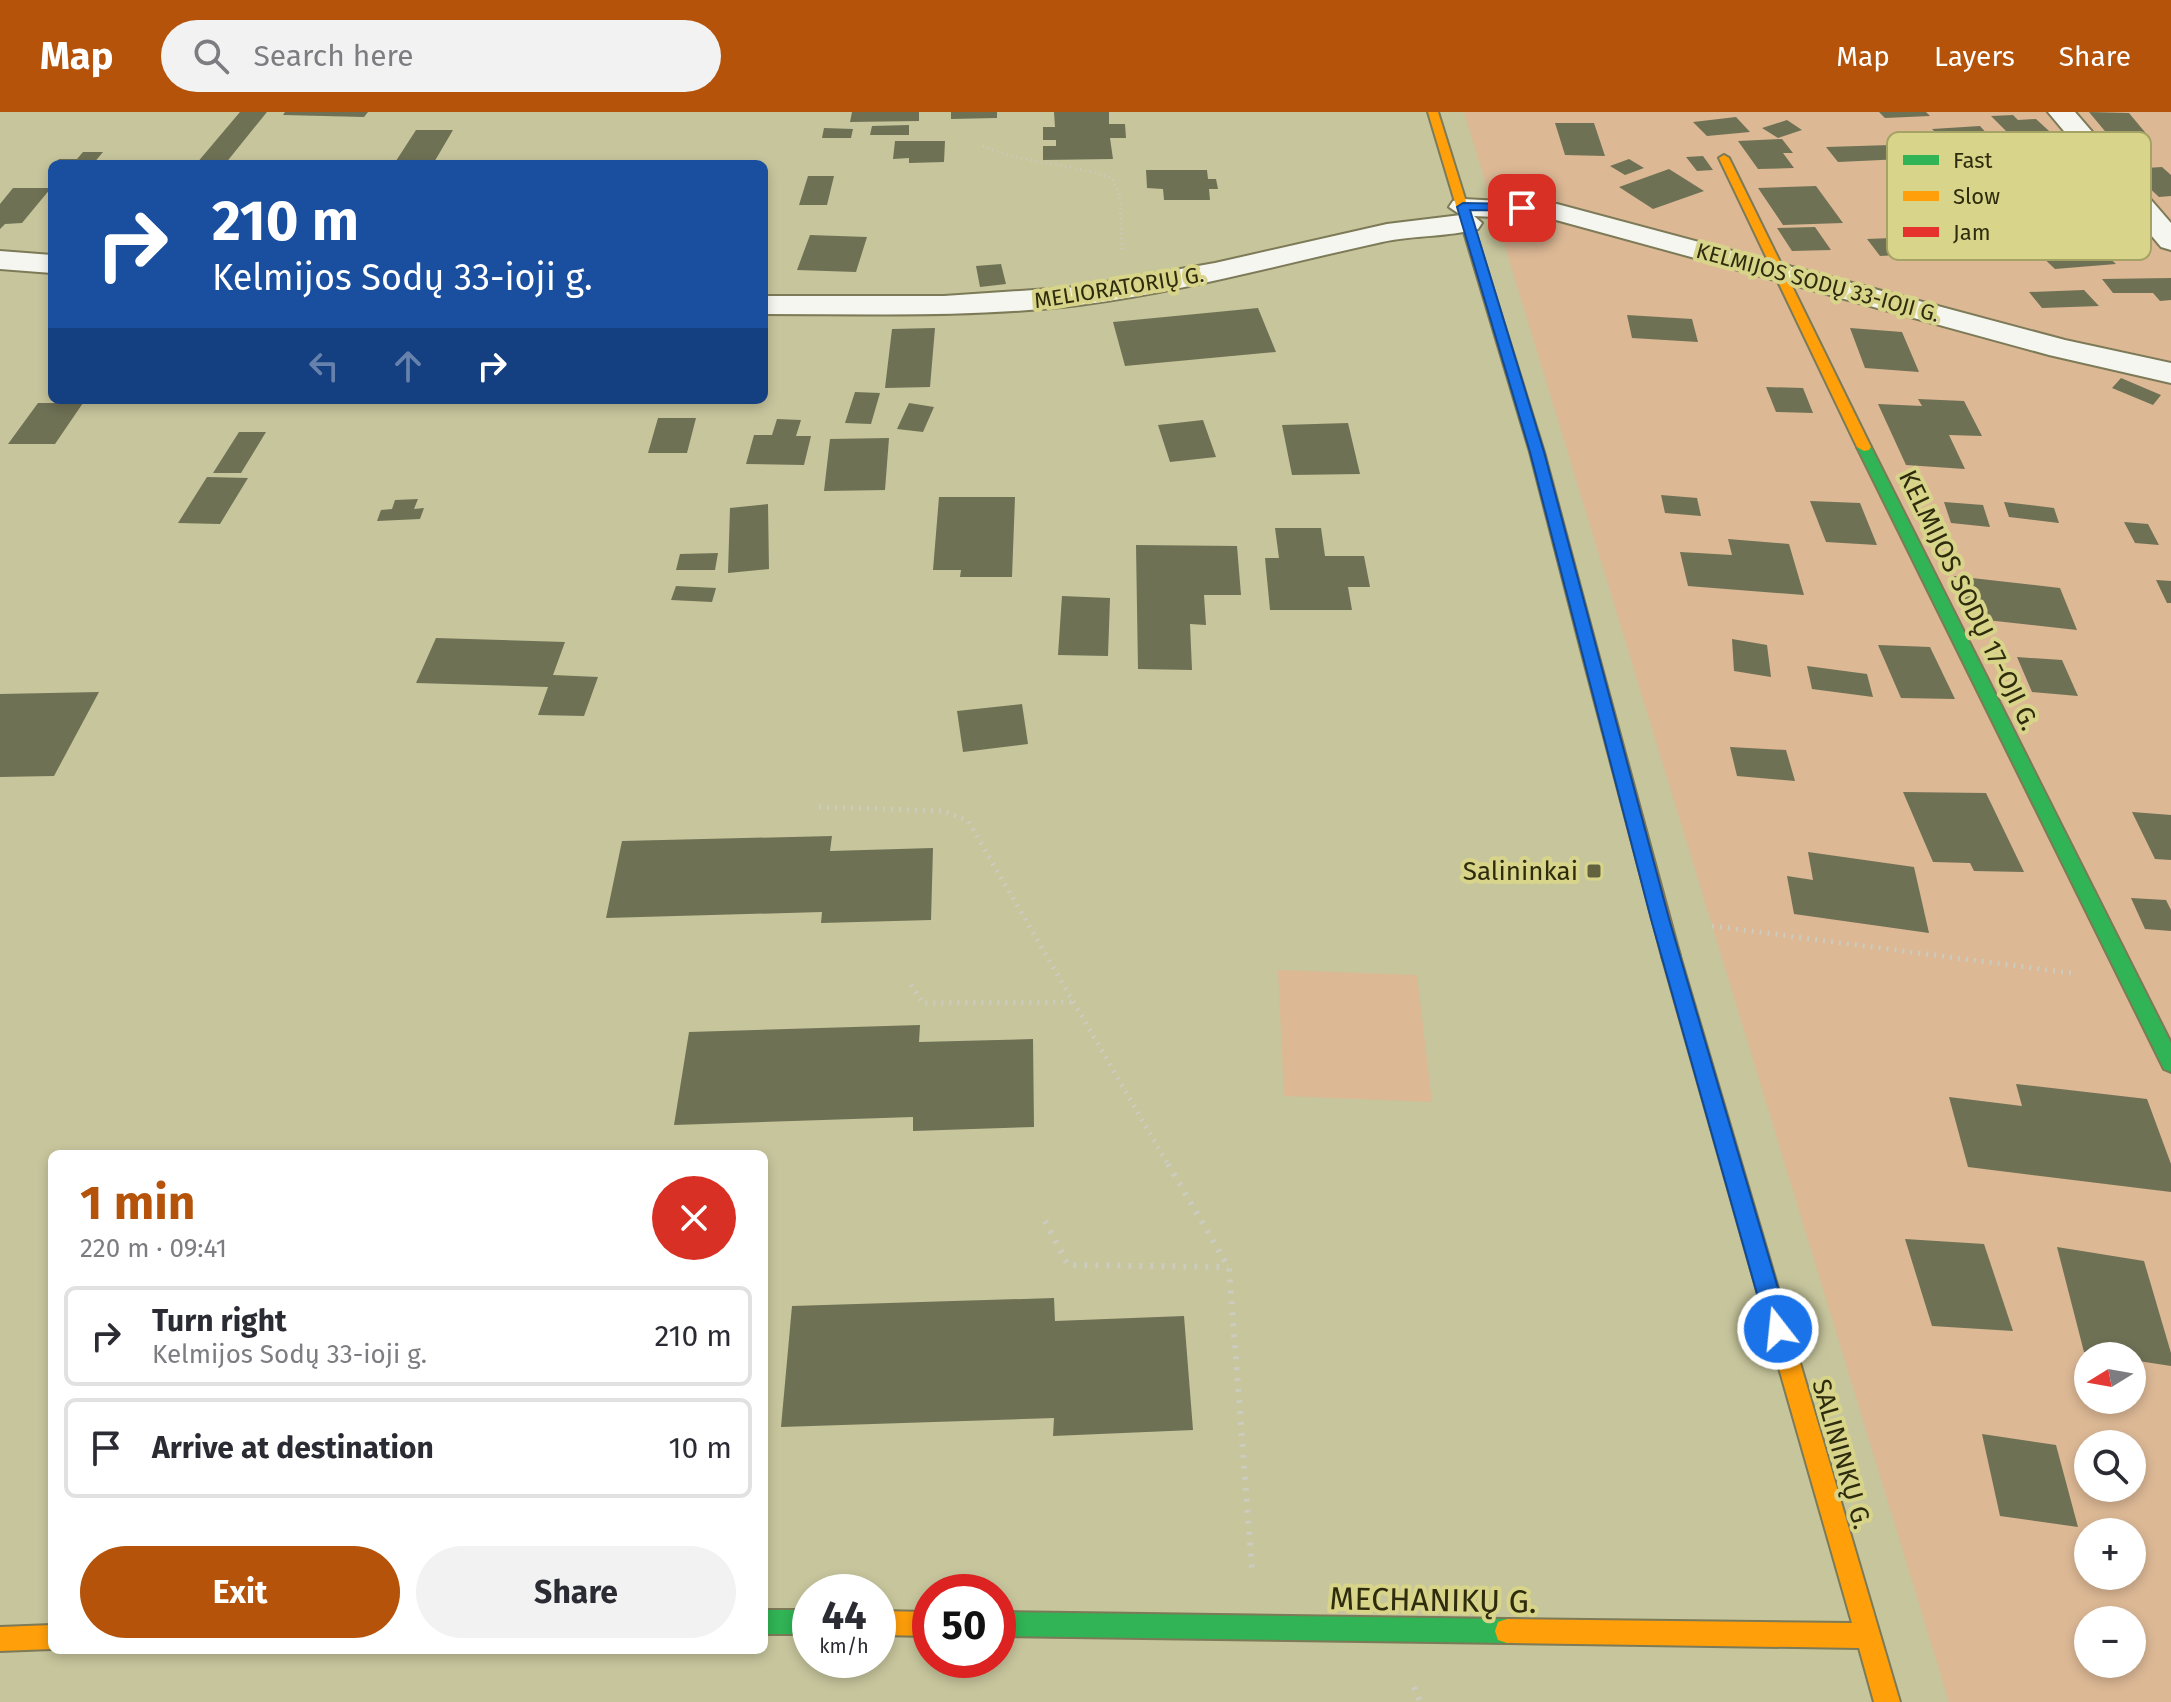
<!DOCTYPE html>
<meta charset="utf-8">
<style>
body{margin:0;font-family:"Fira Sans",sans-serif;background:#f2f2f3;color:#2b2b33;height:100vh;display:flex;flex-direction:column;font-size:30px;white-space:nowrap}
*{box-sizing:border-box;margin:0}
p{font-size:26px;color:#7c7c81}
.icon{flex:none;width:44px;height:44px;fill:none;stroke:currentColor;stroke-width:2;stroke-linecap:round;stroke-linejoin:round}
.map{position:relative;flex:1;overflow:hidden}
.drawer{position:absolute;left:48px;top:1038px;width:720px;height:504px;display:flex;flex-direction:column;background:#fff;border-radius:12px;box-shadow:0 4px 12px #0003}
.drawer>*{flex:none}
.hud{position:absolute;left:48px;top:48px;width:720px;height:244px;border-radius:12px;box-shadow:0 4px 12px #0003;background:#1a4fa0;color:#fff;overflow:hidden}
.needle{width:52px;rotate:259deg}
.buttons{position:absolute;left:2074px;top:1230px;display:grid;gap:16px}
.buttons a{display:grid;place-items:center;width:72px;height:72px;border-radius:50%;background:#fff;box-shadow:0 4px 12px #0003;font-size:40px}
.speed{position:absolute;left:792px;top:1462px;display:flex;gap:16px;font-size:40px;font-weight:700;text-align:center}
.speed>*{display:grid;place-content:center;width:104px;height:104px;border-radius:50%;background:#fff;box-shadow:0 4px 12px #0003;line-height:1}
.speed small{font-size:20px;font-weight:400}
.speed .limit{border:12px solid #d22;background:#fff;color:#111}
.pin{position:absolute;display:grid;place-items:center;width:68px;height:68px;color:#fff;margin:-34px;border-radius:16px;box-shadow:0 4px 12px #0006}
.me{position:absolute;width:88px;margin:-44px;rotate:344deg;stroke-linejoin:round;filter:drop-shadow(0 0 6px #0008)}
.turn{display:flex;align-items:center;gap:28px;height:168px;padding:0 32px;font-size:36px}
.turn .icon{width:104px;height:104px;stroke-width:2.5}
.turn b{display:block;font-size:56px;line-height:68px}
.lanes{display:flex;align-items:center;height:76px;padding:0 32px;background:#0003;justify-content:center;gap:40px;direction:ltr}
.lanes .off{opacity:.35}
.round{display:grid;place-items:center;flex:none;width:84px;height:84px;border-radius:42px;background:#f2f2f3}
.overview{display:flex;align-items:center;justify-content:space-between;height:136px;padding:0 32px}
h1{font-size:48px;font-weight:700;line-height:60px;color:#b45309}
.primary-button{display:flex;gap:16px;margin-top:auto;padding:16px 32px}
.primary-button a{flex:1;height:92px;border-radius:48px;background:#b45309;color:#fff;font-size:32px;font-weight:700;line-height:92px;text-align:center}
.primary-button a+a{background:#f2f2f3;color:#2b2b33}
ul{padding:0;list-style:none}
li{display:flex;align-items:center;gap:24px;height:100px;margin:0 16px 12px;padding:0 16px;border:4px solid #e1e1e2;border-radius:12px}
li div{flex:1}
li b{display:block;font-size:30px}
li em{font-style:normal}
header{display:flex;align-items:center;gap:48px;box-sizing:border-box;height:112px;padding:0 40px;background:#b45309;color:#fff}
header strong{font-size:38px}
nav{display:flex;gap:44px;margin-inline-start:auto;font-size:28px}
.search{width:560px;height:72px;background:#f2f2f3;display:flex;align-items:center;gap:20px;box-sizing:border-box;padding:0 28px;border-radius:44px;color:#7c7c81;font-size:30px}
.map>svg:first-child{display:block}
.green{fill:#dcb895;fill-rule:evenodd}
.building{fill:#6f7155}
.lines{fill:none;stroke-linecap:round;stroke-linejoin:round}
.street-casing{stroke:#7c7a57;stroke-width:4}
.fast-casing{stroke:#7c7a57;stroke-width:4}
.slow-casing{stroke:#7c7a57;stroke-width:4}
.jam-casing{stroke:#7c7a57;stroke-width:4}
.path-far2{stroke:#cbcbbe;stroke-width:3;stroke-dasharray:1 4;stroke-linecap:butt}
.path-far1{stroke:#cbcbbe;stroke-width:5;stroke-dasharray:2 6;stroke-linecap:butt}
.path{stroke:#cbcbbe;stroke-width:6;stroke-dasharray:3 8;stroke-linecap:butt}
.street{fill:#f6f6f0;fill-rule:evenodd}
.fast{fill:#30b455;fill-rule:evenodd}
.slow{fill:#ff9f0a;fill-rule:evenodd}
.jam{fill:#e5322d;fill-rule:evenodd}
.route{fill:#1a73e8;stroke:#114b97;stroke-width:2}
.poi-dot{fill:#63623f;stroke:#d8d58b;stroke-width:3}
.labels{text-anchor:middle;stroke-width:8;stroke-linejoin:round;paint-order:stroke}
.far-street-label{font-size:22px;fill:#2e2c0d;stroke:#d8d58b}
.street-label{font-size:26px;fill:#2e2c0d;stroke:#d8d58b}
.poi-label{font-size:26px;fill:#2e2c0d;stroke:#d8d58b;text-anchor:end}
.near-street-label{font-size:32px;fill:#2e2c0d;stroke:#d8d58b}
.key{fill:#d8d58b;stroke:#a5a265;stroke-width:2}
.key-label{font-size:22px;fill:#2e2c0d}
</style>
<header>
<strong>Map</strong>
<div class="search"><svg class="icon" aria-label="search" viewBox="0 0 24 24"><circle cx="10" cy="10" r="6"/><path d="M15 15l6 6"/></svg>Search here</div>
<nav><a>Map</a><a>Layers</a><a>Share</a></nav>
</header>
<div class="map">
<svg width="2171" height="1590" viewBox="0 0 2171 1590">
<rect width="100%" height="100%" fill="#c6c59c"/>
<!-- green -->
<path class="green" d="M1464 0H2171V1590H1949ZM2088 1244H2132V1288H2088ZM2088 1332H2132V1376H2088ZM2088 1420H2132V1464H2088ZM2088 1508H2132V1552H2088Z
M1278 858 1417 863 1432 990 1284 984Z"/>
<!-- building -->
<path class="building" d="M240 0H267L225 52H196Z
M285 0H368L364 5 283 3Z
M852 0H919V9L850 10Z
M951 0H997V6L951 7Z
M1054 0H1109V12H1125L1126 26H1110L1113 47 1043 48V34H1056V28H1043V15H1055Z
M1879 0H1926L1930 4 1885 6Z
M2089 0 2129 1 2149 25 2109 24Z
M2013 3 2018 8 2036 7 2060 29 2032 30 2021 21H2008L1991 4Z
M1736 5 1750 20 1707 24 1693 10Z
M1787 8 1802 18 1778 26 1762 16Z
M1555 11H1594L1605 44 1565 43Z
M909 13V23H870L872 14Z
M1980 14 1991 26 1943 28 1932 17Z
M824 16 853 17 851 26H822Z
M416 18H453L433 52H394Z
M1782 27 1793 41H1783L1794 56 1758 57 1738 29Z
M895 29H945L944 50 909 51V46L893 47Z
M1891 33 1903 47 1838 50 1826 35Z
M83 40H103L93 52H55L59 47H77Z
M1703 44 1713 58 1697 59 1686 45Z
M1629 47 1644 56 1625 63 1610 54Z
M2162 55 2171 63V84L2159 85 2129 57Z
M1669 57 1704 79 1653 97 1619 75Z
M1146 58H1207L1208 67H1216L1218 77H1209L1210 88H1164L1163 77 1147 76Z
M808 64H834L827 93H799Z
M1816 74 1843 111 1783 113 1758 76Z
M13 76H51L22 111 5 112 0 117V92Z
M1815 115 1831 138 1792 139 1777 116Z
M2078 117 2116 152 2055 157 2018 122Z
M810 123 867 125 856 160 797 158Z
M1942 124 1956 140 1880 144 1867 127Z
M1001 152 1006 172 980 175 976 154Z
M2171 166V188L2160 189 2153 181H2113L2102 167Z
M2084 178 2099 194 2042 196 2029 180Z
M1258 196 1276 240 1125 254 1113 210Z
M1627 203 1692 207 1698 230 1632 226Z
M935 216 930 275 885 276 892 217Z
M1850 216 1902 220 1919 260 1865 256Z
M2121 266 2161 283 2153 293 2112 276Z
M1766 275 1803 276 1813 301 1776 300Z
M855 280 880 281 871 312 845 311Z
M1918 287 1964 289 1982 324 1949 323 1965 357 1906 353 1878 292 1922 294Z
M38 291H83L55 332H8Z
M909 291 934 295 923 320 897 317Z
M658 306H696L687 341H648Z
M777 307 801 308 796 324H811L804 353 746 352 754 323H772Z
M1203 308 1216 345 1170 350 1158 313Z
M1348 311 1360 362 1292 363 1282 313Z
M239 320H266L241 361H213Z
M889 326 885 378 824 379 830 327Z
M207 365 248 366 220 412 178 411Z
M1661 383 1697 386 1701 404 1665 401Z
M939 385H1015L1012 465H960L961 458H933Z
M418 387 414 397 424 396 420 407 377 409 381 398 392 397 395 388Z
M1810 389 1860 391 1877 433 1826 430Z
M1944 390 1983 393 1990 415 1951 411Z
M2004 390 2054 396 2059 411 2009 405Z
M768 392 769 457 728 461 730 396Z
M2124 410 2148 412 2159 433 2135 431Z
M1275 416H1321L1325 444H1364L1370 475H1348L1352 498H1270L1265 446H1279Z
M1728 427 1789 432 1804 483 1688 474 1680 440 1732 443Z
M1136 433 1237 434 1241 483H1204L1206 513 1190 512 1192 558 1138 557Z
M718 441 715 458H676L680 442Z
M1954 464 2060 476 2077 518 1968 506Z
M2156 468 2171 469V491H2167Z
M676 474 716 476 712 490 671 488Z
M1062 484 1110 486 1108 544 1058 543Z
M436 526 565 530 553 563 598 565 584 604 538 603 548 575 416 571Z
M1732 527 1767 533 1771 565 1734 559Z
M1878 533 1930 535 1955 587 1901 586Z
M2017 545 2062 548 2078 584 2032 580Z
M1807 554 1867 562 1873 585 1812 577Z
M99 580 54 664 0 665V582Z
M1022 592 1028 632 963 640 957 599Z
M1730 635 1786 638 1795 669 1737 664Z
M1903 680 1986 681 2024 760 1974 759 1970 751 1933 750Z
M2132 700 2171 703V748L2155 747Z
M832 724 830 739 933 736 931 808 821 811 822 800 606 806 622 729Z
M1808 740 1914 755 1929 821 1794 802 1787 764 1813 768Z
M2131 786 2166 788 2171 798V819L2145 817Z
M920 913 919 930 1033 927 1034 1015 913 1019V1005L674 1013 689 920Z
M2016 972 2147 987 2171 1052V1080L1968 1055 1949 985 2022 994Z
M1905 1127 1984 1132 2013 1219 1932 1214Z
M2057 1135 2144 1149 2171 1241V1254L2132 1248V1244L2084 1240Z
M1054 1186 1055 1209 1184 1204 1193 1318 1053 1324 1054 1306 781 1315 792 1194Z
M1982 1322 2056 1333 2078 1415 2000 1404Z"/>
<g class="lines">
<defs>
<path id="street" d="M2048 0H2075L2171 111V138L2161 135Z
M1463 87 1557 92 2065 228 2171 251V271L2049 243 1556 108 1474 104 1482 111 1478 117C1447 125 1414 123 1382 130 1281 152 1182 180 1079 193 975 206 869 202 764 202V184H944L1078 175 1215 151 1387 112 1461 103 1449 95 1453 89Z
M0 139 52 143V161L0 157Z"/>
<path id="fast" d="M1864 331 1871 335 2171 931V960L2164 957 1857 335Z
M1671 836 1678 838 1680 844 1783 1193 1780 1201 1772 1204 1764 1201 1761 1193 1662 844 1664 838Z
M764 1498H810V1522H764Z
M998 1500 1507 1507 1516 1510 1519 1519 1516 1528 1507 1531 998 1524Z"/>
<path id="slow" d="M1428 0H1438L1544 340 1600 549 1592 555 1584 549 1530 340Z
M1724 43 1729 46 1871 335 1869 338 1864 339 1857 335 1719 46Z
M1772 1182 1780 1185 1783 1193 1900 1590H1874L1859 1536 1507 1531 1498 1528 1495 1519 1498 1510 1507 1507 1852 1511 1761 1193 1764 1185Z
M878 1499 930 1500V1524L878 1523Z
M52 1513V1537L0 1539V1515Z"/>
<path id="jam" d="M1592 543 1600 549 1680 844 1678 850 1671 852 1664 850 1662 844 1584 549Z"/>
</defs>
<!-- street casing -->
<use href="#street" class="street-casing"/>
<!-- fast casing -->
<use href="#fast" class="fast-casing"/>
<!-- slow casing -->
<use href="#slow" class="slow-casing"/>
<!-- jam casing -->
<use href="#jam" class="jam-casing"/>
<!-- path-far2 -->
<path class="path-far2" d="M983 34C1025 52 1069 51 1112 66L1120 84 1122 140"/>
<!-- path-far1 -->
<path class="path-far1" d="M819 695 944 699 968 709 1169 1054
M1712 814 2071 861
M911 873 923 891 1073 890"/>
<!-- path -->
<path class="path" d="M1168 1052 1229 1156 1252 1457
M1045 1109 1068 1153 1228 1155
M1414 1575 1420 1590"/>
<!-- street -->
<use href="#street" class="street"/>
<!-- fast -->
<use href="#fast" class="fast"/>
<!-- slow -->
<use href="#slow" class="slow"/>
<!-- jam -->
<use href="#jam" class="jam"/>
</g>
<!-- route -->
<path class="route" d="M1463 91 1522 92 1527 96 1522 99 1470 98 1544 340 1669 807 1790 1217 1786 1225 1778 1228 1771 1225 1767 1217 1651 807 1530 340 1457 95Z"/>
<!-- markers -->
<rect class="poi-dot" x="1586" y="751" width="16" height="16" rx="4"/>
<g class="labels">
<!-- far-street labels -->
<g class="far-street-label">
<text transform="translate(1818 170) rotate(15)" y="8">KELMIJOS SODŲ 33-IOJI G.</text>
<text transform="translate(1119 175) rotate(-9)" y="8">MELIORATORIŲ G.</text>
</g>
<!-- street labels -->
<g class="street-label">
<text transform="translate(1969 488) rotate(64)" y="9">KELMIJOS SODŲ 17-OJI G.</text>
<text transform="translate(1842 1342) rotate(74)" y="9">SALININKŲ G.</text>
</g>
<!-- poi labels -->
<g class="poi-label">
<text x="1578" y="768">Salininkai</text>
</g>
<!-- near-street labels -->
<g class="near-street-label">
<text transform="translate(1433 1488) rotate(1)" y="11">MECHANIKŲ G.</text>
</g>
</g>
<!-- legend -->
<rect x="1887" y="20" width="264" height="128" rx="12" class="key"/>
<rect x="1903" y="43" width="36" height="10" fill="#30b455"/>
<rect x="1903" y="79" width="36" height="10" fill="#ff9f0a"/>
<rect x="1903" y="115" width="36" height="10" fill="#e5322d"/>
<g class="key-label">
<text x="1953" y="56">Fast</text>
<text x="1953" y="92">Slow</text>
<text x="1953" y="128">Jam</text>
</g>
</svg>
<div class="buttons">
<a><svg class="needle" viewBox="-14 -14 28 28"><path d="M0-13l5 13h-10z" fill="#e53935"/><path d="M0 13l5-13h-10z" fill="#7c7c81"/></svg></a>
<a><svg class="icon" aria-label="search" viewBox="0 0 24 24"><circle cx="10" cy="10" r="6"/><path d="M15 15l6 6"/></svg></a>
<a>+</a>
<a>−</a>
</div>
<div class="speed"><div>44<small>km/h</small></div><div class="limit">50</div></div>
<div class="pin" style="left:1522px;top:96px;background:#d93025"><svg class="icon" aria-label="arrive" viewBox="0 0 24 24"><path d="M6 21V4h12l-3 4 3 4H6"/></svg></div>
<svg class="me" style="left:1778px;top:1217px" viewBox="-20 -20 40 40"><circle r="17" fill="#1a73e8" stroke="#fff" stroke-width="3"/><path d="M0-11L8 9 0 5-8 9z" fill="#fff"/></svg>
<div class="hud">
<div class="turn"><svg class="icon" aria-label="right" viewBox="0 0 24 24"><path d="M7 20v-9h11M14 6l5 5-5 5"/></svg><div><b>210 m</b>Kelmijos Sodų 33-ioji g.</div></div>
<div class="lanes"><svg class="icon off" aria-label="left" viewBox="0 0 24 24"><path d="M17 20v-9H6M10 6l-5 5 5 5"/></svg><svg class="icon off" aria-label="ahead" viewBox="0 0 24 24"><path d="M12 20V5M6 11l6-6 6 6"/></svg><svg class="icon" aria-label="right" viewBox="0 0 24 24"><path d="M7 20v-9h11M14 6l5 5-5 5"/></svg></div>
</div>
<section class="drawer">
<div class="overview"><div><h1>1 min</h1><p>220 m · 09:41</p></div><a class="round" style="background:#d93025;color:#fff"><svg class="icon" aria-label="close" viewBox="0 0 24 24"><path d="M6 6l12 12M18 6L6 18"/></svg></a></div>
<ul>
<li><svg class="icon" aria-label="right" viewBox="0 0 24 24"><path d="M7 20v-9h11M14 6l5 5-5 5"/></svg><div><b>Turn right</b><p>Kelmijos Sodų 33-ioji g.</p></div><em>210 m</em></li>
<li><svg class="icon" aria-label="arrive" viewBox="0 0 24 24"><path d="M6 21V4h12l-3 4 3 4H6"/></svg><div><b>Arrive at destination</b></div><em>10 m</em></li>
</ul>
<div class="primary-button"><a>Exit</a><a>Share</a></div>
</section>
</div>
